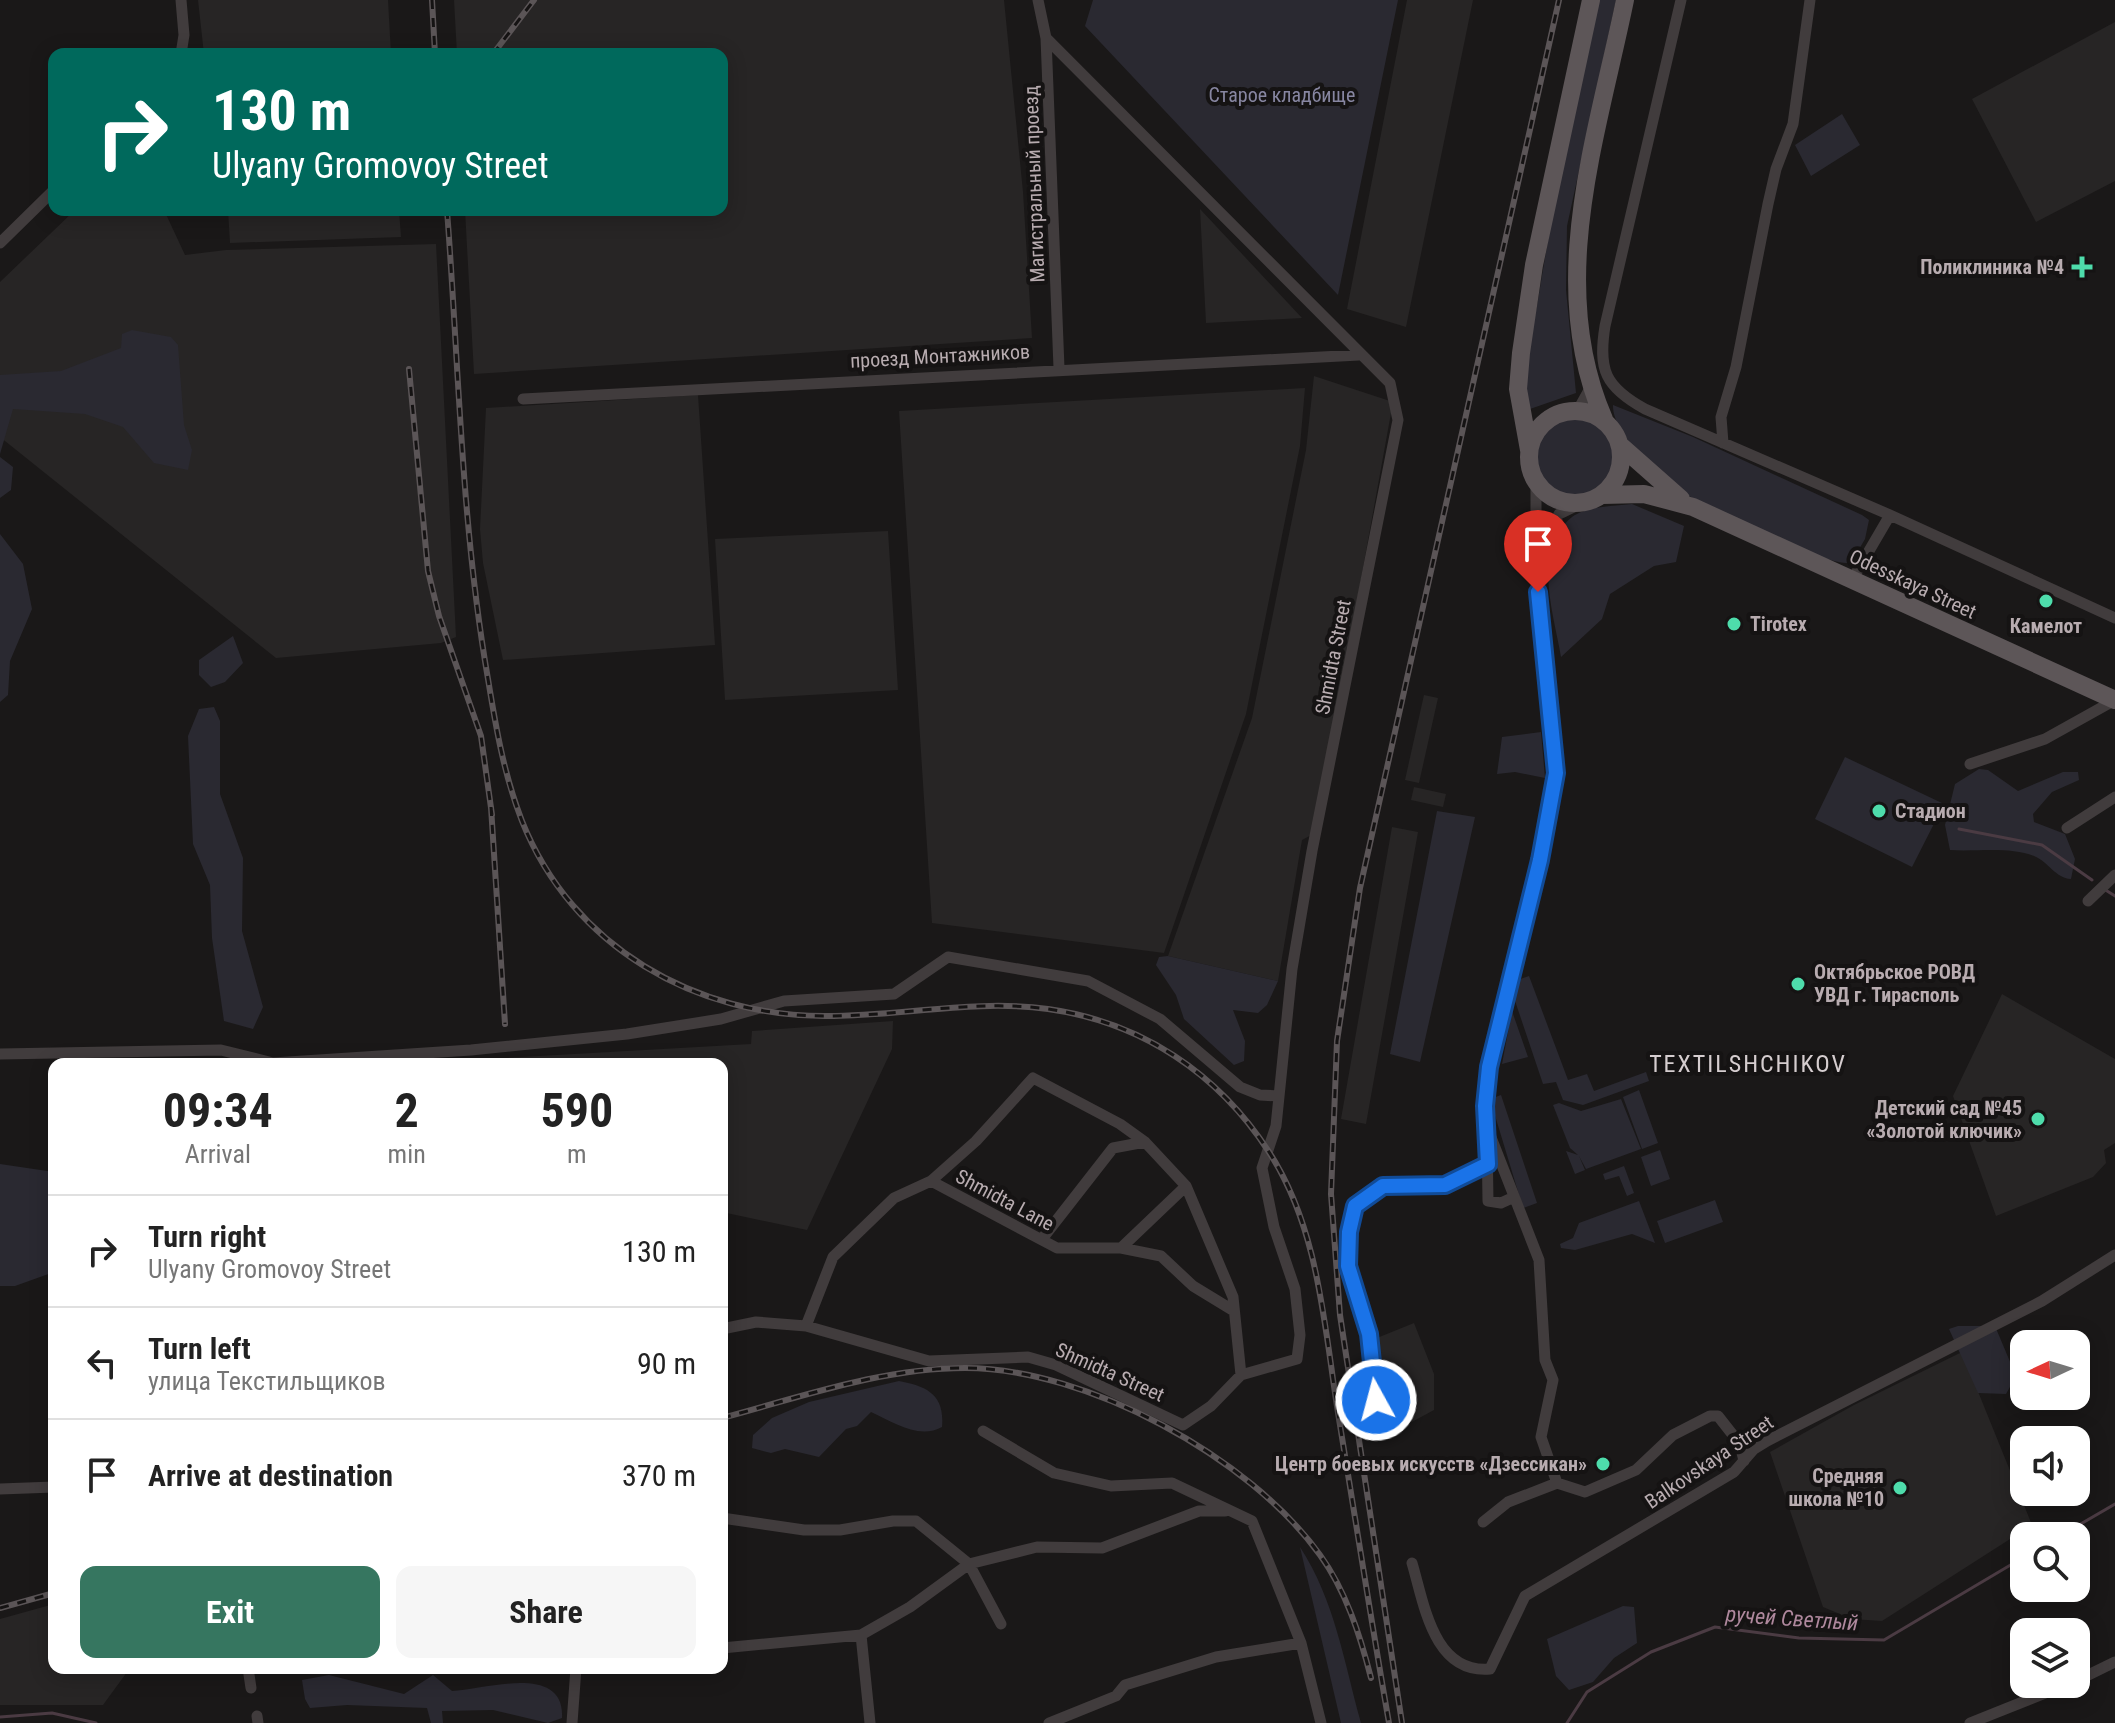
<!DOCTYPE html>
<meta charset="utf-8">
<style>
body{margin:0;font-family:"Roboto Condensed",sans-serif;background:#f6f6f6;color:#222;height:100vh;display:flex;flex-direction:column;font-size:30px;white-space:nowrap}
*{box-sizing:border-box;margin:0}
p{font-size:26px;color:#767676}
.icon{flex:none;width:44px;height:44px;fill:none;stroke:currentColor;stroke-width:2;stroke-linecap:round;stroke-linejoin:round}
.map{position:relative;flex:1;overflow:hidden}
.drawer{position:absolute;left:48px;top:1058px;width:680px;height:616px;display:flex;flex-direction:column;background:#fff;border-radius:16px;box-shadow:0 4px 20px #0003}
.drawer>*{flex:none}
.guide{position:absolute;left:48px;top:48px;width:680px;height:168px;border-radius:16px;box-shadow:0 4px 20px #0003;background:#00695c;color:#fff;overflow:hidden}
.needle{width:52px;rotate:266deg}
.fabs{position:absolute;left:2010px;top:1330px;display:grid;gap:16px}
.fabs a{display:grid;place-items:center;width:80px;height:80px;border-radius:16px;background:#fff;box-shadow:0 4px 20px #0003;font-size:40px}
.pin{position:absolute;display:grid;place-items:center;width:68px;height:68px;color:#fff;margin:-82px -34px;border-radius:50% 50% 50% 0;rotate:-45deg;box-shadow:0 0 8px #0007}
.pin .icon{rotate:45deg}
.me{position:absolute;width:88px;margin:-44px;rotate:353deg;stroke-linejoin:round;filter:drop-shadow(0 0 6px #0008)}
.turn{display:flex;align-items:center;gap:28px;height:168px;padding:0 32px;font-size:36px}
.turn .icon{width:104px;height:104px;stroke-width:2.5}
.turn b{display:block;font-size:56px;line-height:68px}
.eta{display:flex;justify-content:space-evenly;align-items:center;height:136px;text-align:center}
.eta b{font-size:48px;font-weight:700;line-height:56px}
.action{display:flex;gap:16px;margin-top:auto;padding:16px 32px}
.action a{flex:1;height:92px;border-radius:16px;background:#367660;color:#fff;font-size:32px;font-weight:700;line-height:92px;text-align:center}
.action a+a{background:#f6f6f6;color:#222}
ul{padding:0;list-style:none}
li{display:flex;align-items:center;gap:24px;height:112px;padding:0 32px;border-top:2px solid #e0e0e0}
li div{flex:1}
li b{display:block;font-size:30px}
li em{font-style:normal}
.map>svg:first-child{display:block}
.built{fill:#272525}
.green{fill:#2a2931}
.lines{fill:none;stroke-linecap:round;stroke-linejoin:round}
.stream{stroke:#4b3b43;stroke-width:3}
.street{stroke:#413c3d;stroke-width:11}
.primary{stroke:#5d5658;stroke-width:18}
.rail-casing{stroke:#5b5557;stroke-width:6}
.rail{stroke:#151313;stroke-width:3;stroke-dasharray:9;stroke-linecap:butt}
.route-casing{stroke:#114b97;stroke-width:20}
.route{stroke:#1a73e8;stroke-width:14}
.poi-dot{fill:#4edcab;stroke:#151313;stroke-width:3}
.labels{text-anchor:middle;stroke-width:8;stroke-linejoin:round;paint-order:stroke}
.park-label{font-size:20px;fill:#8786a1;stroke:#151313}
.street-label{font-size:20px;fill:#b8acb0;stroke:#151313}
.poi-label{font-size:20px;font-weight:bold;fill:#b8acb0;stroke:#151313;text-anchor:end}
.water-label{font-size:22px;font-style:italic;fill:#af889d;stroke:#151313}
.quarter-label{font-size:24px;letter-spacing:2px;fill:#d5cdcf;stroke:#151313}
</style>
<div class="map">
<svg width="2115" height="1723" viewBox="0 0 2115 1723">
<rect width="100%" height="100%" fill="#1a1818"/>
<!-- built -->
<path class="built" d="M198 0H388L391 54H204Z
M454 0H1004L1023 192 1032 338 474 374 465 210H722V54H457Z
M1407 0H1473L1406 327 1347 309Z
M2115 22V181L2036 222 1972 99Z
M1200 209 1302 318 1206 323Z
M75 210H164L185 255 226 250 436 244 456 637 441 643 276 658 0 437V282Z
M228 210H399L401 237 230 243Z
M1314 376 1393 402 1315 833 1302 840 1278 981 1168 956 1252 718 1306 450Z
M1305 388 1300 446 1246 714 1164 953 932 923 899 411Z
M698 395 715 645 503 660 483 563 480 529 486 408Z
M888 531 898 690 725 700 715 539Z
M1424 695 1438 698 1419 783 1405 780Z
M1414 787 1446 794 1443 807 1411 800Z
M1392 827 1418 832 1366 1124 1341 1119Z
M2002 994 2115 1059V1143L2104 1150 2106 1163 2093 1177 1996 1216 1953 1096Z
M893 1021 892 1049 807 1230 722 1212V1064H486V1059L751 1044 752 1031Z
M1414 1323 1434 1374V1410L1395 1431 1372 1340Z
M1962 1352 2032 1525 1882 1621 1852 1619 1823 1607 1770 1452 1854 1405Z
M54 1604V1668H130L103 1705H0V1619Z"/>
<!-- green -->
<path class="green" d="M1093 0H1398L1338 295 1085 26Z
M1597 0H1616L1567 226 1566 290 1576 393 1530 409C1519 375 1532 335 1538 300 1554 200 1574 100 1597 0Z
M1842 114 1860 145 1811 176 1795 145Z
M132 330 171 337 178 345 184 425 192 450 188 470 154 463 123 427 85 414 13 409 0 454V375L61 371 121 348 122 334Z
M1613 405 1693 437 1862 515 1869 520 1865 539 1851 563C1821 565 1713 512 1686 494 1662 478 1612 435 1613 405Z
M1536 457a40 40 0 1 1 80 0a40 40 0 1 1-80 0Z
M0 457 13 467 11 490 0 498Z
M1632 504 1684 526 1676 562 1654 566 1610 594 1602 619 1561 657C1554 614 1531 550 1572 517 1587 506 1614 506 1632 504Z
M0 534 23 564 32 609 10 661 8 695 0 702Z
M233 636 243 663 225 682 211 687 199 675V660Z
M214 707 220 721V794L243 858 242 931 263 1007 253 1029 224 1021 212 938 210 885 193 844 188 736 199 709Z
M1541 732 1545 778 1515 772 1497 774 1502 737Z
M1845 757 1944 804 1912 867 1815 819Z
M1979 769 1988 770 2018 791 2063 772H2078L2079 780 2052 792 2033 814 2034 822 2065 834 2075 859 2071 879C2055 878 2049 862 2034 856 2009 846 1976 852 1950 850L1945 825 1955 784Z
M1437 811 1475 817 1420 1062 1390 1054Z
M1168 956 1278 981 1267 1005 1258 1013 1233 1010 1245 1041 1244 1061 1234 1065 1184 1019 1176 995 1156 965 1159 957Z
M1529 976 1568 1080 1587 1074 1594 1091 1646 1072 1649 1081 1583 1105 1563 1100 1556 1082 1543 1084 1509 983Z
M1512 1011 1528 1057 1502 1064Z
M1639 1090 1658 1143 1642 1149 1623 1097Z
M1501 1095 1537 1203 1523 1208 1490 1099Z
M1621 1099 1641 1149 1586 1169 1579 1156 1585 1170 1575 1174 1566 1151 1578 1155 1570 1148 1553 1105 1559 1103 1581 1111Z
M1660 1150 1670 1179 1651 1186 1641 1157Z
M0 1164 54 1172V1272L15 1286H0Z
M1624 1166 1634 1193 1627 1196 1619 1176 1605 1180 1603 1174Z
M1715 1200 1723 1222 1665 1243 1657 1221Z
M1639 1201 1655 1243 1632 1234 1575 1250 1561 1248 1560 1244 1573 1238 1579 1223Z
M1958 1326H1995L2016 1376 2006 1394 1978 1393 1949 1329Z
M899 1381C926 1386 945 1394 942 1427 919 1440 893 1422 871 1412L857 1426 846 1429 819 1457 785 1449 771 1453 752 1448 753 1435 772 1418 809 1402Z
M1300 1547C1335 1601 1344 1662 1361 1723H1341Z
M1623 1606 1634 1607 1637 1643 1614 1658 1593 1682 1569 1690 1556 1676 1547 1639Z
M329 1675 404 1694 433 1675 452 1691C486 1689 565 1663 562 1718L548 1723 493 1710 442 1711 443 1723H431L427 1708 347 1705 310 1708 305 1699 302 1680Z"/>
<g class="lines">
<!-- stream -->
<path class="stream" d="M1959 829 2042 845 2092 880
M2104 889 2115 896
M2060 1536 2115 1504
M0 1717 52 1713 96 1723
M1567 1723 1587 1692 1651 1652 1715 1627 1799 1638 1884 1640 2024 1557"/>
<!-- street -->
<path class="street" d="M181 0 184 35 181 54
M1038 0 1046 38 1059 368
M1681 0 1605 326C1598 370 1605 387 1645 409L1890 515 2115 618
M0 243 54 190
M523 399 1359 355
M1578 410 1593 383
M1723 443 1721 417 1736 367 1768 204 1776 169 1793 124 1810 0
M1536 481V565L1556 773 1535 881 1489 1067 1487 1127 1539 1260 1545 1360 1553 1380 1541 1437 1557 1483 1585 1492 1636 1470 1673 1435 1710 1416H1718L1740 1444 1744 1461
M1537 561 1559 514 1584 502
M1852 580 1890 515
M1970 764 2045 739 2115 700
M2067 828 2115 797
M2088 901 2115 875
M0 1054 221 1050 273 1063 471 1050 627 1034 721 1019 784 1001 894 994 948 957 1088 981 1160 1019 1240 1087 1260 1095 1279 1096
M1487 1136 1488 1201 1501 1203 1514 1197
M931 1181 1057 1248H1121L1161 1256 1193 1286 1234 1311
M1042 1239 1113 1148 1145 1142
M1121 1248 1186 1186
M806 1326 833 1257 894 1198 931 1181 976 1141 1033 1078 1120 1124 1145 1142 1186 1186 1233 1297 1241 1375
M722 1329 756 1322 806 1326 929 1361 1028 1357 1056 1365 1183 1425 1211 1406 1241 1375 1297 1359 1300 1335 1295 1289 1274 1227 1262 1168 1276 1126 1292 969 1312 851 1398 420 1390 383 1046 38
M1377 1408 1369 1334 1348 1266 1349 1232 1355 1206 1383 1186 1445 1185 1488 1164
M983 1431 1054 1473 1111 1486 1172 1483 1252 1521 1301 1643 1321 1723
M0 1489 54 1487
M722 1518 804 1530H840L893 1521H916L969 1564 1001 1624
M1483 1522 1508 1502 1557 1483
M1412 1563C1424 1603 1433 1674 1490 1669L1525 1596 1734 1472 1754 1449 1767 1441 2042 1301 2115 1255
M861 1635 870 1723
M722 1648 861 1635 910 1607 969 1564 1037 1547 1102 1548 1199 1511H1225
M248 1668 251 1688
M2076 1681 2115 1662
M257 1716 258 1723
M572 1723 576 1668
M1049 1723 1116 1696 1125 1685 1216 1657 1301 1643
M1970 1723 2068 1684"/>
<!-- primary -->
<path class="primary" d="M1529 457a46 46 0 1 1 92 0a46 46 0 1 1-92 0Z
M1604 419C1545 284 1597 137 1625 0
M1621 446 1681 499
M1529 450 1518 389 1521 353 1534 265 1591 0
M1602 495 1644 494 1693 507 2115 700"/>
<defs>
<path id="rail" d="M432 0 435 54
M493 54 534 0
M447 210C459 367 461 524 488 679 496 728 504 775 522 821 572 947 696 1017 828 1016 901 1016 976 999 1048 1009 1141 1022 1218 1073 1269 1152 1319 1229 1324 1325 1338 1413 1355 1516 1371 1620 1389 1723
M409 369 428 571 439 616 481 736 492 815
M491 807 505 1024
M722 1418C801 1397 882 1368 965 1368 1086 1368 1250 1457 1320 1555 1346 1591 1360 1635 1371 1678
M0 1608 54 1593
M1402 1723 1340 1315 1331 1194 1337 1041 1360 888 1559 0"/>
</defs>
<!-- rail casing -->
<use href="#rail" class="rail-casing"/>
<!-- rail -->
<use href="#rail" class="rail"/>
</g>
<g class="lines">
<defs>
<path id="route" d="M1376 1400 1369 1334 1348 1266 1349 1232 1355 1206 1383 1186 1445 1185 1488 1164 1485 1106 1489 1067 1540 860 1556 773 1538 592"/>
</defs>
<!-- route casing -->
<use href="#route" class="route-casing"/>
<!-- route -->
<use href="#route" class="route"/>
</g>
<!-- markers -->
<g class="poi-dot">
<path d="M2078 255h8v8h8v8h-8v8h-8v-8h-8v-8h8z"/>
<circle cx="2046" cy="601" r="8"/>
<circle cx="1734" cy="624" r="8"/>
<circle cx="1879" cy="811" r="8"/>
<circle cx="1798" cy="984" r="8"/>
<circle cx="2038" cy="1119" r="8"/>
<circle cx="1603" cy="1464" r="8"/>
<circle cx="1900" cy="1488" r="8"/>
</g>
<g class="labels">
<!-- park labels -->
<g class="park-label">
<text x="1282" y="102">Старое кладбище</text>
</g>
<!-- street labels -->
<g class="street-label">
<text transform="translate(1034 184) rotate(-92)" y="7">Магистральный проезд</text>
<text transform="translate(940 356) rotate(-3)" y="7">проезд Монтажников</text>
<text transform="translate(1913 584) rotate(25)" y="7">Odesskaya Street</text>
<text transform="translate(1333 657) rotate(-79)" y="7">Shmidta Street</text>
<text transform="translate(1005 1200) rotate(28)" y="7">Shmidta Lane</text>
<text transform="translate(1110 1372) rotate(24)" y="7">Shmidta Street</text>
<text transform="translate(1709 1462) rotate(-34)" y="7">Balkovskaya Street</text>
</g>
<!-- poi labels -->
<g class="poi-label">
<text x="2064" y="274">Поликлиника №4</text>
<text x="1750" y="631" text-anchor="start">Tirotex</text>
<text x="2046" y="633" text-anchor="middle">Камелот</text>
<text x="1895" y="818" text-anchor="start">Стадион</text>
<text x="1814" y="979" text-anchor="start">Октябрьское РОВД<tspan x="1814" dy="23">УВД г. Тирасполь</tspan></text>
<text x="2022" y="1115">Детский сад №45<tspan x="2022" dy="23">«Золотой ключик»</tspan></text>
<text x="1587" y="1471">Центр боевых искусств «Дзессикан»</text>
<text x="1884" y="1483">Средняя<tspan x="1884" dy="23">школа №10</tspan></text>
</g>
<!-- water labels -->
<g class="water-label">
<text transform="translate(1792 1618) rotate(4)" y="8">ручей Светлый</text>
</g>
<!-- quarter labels -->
<g class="quarter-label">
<text x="1748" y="1072">TEXTILSHCHIKOV</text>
</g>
</g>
</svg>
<div class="fabs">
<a><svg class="needle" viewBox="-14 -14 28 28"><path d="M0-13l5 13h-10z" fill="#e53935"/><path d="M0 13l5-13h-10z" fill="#767676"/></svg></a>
<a><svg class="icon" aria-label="sound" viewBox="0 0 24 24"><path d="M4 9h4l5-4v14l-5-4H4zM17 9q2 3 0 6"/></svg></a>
<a><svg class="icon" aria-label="search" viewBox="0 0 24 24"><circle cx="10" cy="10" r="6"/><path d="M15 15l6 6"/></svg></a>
<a><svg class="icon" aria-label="layers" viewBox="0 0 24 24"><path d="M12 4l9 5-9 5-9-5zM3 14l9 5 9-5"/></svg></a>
</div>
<div class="pin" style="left:1538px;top:592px;background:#d93025"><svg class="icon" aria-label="arrive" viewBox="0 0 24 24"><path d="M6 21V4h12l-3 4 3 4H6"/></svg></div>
<svg class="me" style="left:1376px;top:1400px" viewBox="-20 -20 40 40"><circle r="17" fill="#1a73e8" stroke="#fff" stroke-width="3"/><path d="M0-11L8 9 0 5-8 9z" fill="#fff"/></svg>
<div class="guide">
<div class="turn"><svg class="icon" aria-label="right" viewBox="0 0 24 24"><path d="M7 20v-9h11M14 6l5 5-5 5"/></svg><div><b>130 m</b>Ulyany Gromovoy Street</div></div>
</div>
<section class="drawer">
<div class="eta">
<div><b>09:34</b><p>Arrival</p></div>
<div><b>2</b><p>min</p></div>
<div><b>590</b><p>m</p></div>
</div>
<ul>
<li><svg class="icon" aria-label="right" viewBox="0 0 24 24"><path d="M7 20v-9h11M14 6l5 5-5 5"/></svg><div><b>Turn right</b><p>Ulyany Gromovoy Street</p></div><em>130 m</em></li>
<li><svg class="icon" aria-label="left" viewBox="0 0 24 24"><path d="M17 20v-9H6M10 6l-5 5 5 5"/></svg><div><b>Turn left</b><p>улица Текстильщиков</p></div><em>90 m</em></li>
<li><svg class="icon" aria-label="arrive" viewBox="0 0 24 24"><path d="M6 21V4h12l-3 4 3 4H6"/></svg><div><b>Arrive at destination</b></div><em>370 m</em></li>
</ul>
<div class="action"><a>Exit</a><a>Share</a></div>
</section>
</div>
